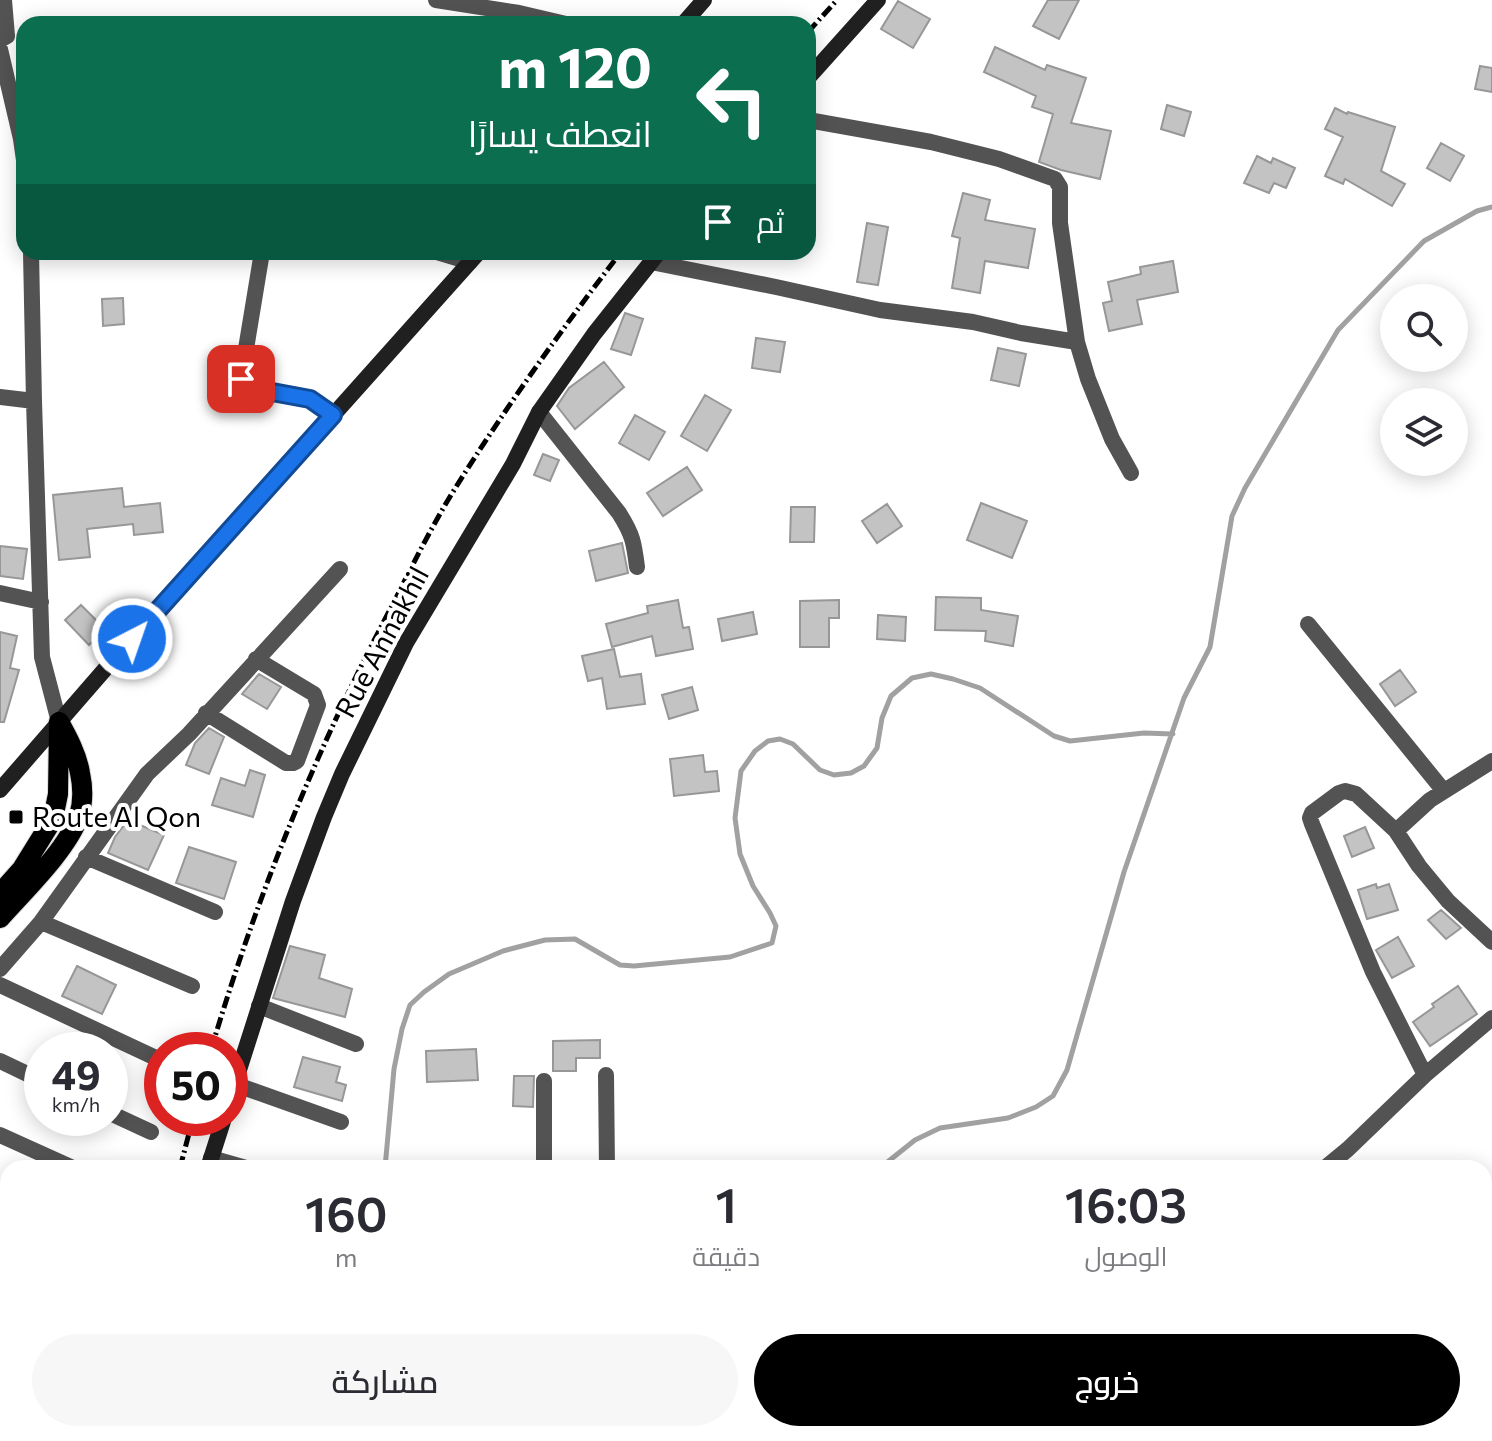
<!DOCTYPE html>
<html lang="ar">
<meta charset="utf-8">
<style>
body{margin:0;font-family:Commissioner,Cairo,sans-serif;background:#f7f7f7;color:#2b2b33;direction:rtl;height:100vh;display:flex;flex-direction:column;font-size:30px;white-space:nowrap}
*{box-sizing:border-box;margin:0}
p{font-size:26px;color:#7c7c81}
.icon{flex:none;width:44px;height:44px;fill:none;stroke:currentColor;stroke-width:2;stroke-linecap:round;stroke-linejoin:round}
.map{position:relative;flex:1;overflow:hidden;direction:ltr}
.details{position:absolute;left:0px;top:1160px;width:1492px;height:282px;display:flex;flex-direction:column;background:#fff;border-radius:24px 24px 0 0;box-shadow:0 4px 20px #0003;direction:rtl}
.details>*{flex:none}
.guide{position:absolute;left:16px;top:16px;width:800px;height:244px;border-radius:24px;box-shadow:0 4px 20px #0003;direction:rtl;background:#0b6e4f;color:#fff;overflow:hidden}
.fabs{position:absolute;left:1380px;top:284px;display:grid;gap:16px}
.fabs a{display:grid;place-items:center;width:88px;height:88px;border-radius:50%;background:#fff;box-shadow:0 4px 20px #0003;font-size:40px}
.speed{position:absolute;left:24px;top:1032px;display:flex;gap:16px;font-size:40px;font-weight:700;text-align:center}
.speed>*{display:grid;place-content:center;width:104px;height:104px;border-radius:50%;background:#fff;box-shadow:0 4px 20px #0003;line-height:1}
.speed small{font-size:20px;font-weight:400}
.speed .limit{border:12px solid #d22;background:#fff;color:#111}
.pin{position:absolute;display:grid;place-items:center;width:68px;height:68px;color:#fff;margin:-34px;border-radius:16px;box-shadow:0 4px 12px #0006}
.me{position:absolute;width:88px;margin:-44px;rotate:41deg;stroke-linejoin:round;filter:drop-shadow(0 0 6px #0008)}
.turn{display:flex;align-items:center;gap:28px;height:168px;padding:0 32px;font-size:36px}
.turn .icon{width:104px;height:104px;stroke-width:2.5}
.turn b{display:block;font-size:56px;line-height:68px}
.then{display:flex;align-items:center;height:76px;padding:0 32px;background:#0003;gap:16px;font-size:30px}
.eta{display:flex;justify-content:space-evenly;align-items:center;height:136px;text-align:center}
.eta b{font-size:48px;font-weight:600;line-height:56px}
.button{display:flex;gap:16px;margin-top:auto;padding:16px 32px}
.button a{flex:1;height:92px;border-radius:48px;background:#000;color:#fff;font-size:32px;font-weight:600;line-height:92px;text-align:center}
.button a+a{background:#f7f7f7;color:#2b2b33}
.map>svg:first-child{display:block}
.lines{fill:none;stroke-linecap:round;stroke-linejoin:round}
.stream{stroke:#a1a1a1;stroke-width:5}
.building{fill:#c3c3c3;stroke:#979797;stroke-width:2}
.primary-casing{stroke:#dbdbdb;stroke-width:22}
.street{stroke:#535353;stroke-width:16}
.secondary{stroke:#202020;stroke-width:16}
.primary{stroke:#000;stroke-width:20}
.rail{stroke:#000;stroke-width:5;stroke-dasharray:12 4 2 4;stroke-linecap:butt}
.route-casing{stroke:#114b97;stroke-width:20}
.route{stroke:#1a73e8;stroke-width:14}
.poi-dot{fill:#000;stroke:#fff;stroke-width:3}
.labels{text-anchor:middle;stroke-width:8;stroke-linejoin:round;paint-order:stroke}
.street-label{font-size:28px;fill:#000;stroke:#fff}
.poi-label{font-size:28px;fill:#000;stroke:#fff;text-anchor:start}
</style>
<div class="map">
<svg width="1492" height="1441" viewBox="0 0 1492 1441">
<rect width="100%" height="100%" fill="#fff"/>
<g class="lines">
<!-- stream -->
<path class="stream" d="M385 1168 394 1069 402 1029 410 1005 424 992 449 974 503 951 545 940 575 939 620 965 634 966 730 957 772 943 776 926 770 913 753 886 740 854 735 818 741 771 755 751 768 741 780 739 793 744 820 770 834 775 851 773 864 766 877 748 882 718 891 696 912 678 931 674 953 679 980 688 1054 736 1070 741 1144 733 1173 734
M880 1168 915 1140 940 1128 1008 1118 1036 1107 1053 1096 1067 1070 1124 872 1184 698 1210 647 1232 516 1245 488 1338 330 1424 241 1477 211 1492 207
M840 1441 842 1434"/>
</g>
<!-- building -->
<path class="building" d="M1048 0H1079L1059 39 1033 26Z
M898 1 930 19 913 48 881 29Z
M995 47 1045 70 1047 65 1086 78 1071 123 1111 131 1100 179 1061 170 1039 162 1053 114 1032 107 1036 96 984 72Z
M1480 66 1492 68V92L1475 89Z
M1167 105 1191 112 1184 136 1161 129Z
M1335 108 1347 114 1348 112 1395 127 1381 171 1405 184 1392 206 1345 179 1343 184 1325 176 1343 137 1325 129Z
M1441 143 1464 156 1450 181 1427 168Z
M1257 156 1271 163 1273 158 1295 168 1286 188 1274 183 1269 193 1244 183Z
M963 193 990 200 985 220 1035 229 1028 268 985 261 980 293 952 288 960 238 952 236Z
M867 223 888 227 878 285 857 282Z
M1173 261 1178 292 1137 300 1142 324 1109 331 1103 303 1112 301 1108 282 1141 274 1140 267Z
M123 298 124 324 103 326 102 299Z
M625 313 643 319 631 355 611 349Z
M756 338 785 342 780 372 752 368Z
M998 348 1026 354 1019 386 991 380Z
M604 362 624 387 575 429 557 406 569 388Z
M705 395 731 410 707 451 681 436Z
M635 415 665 432 649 460 619 443Z
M543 454 559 460 550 481 534 475Z
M687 467 702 490 663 516 647 493Z
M122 488 124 507 160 503 163 532 134 535 133 524 87 529 90 557 59 560 53 495Z
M981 503 1027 521 1012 558 967 540Z
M887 504 902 526 877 543 862 521Z
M791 507H815L814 542H790Z
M622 543 628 573 596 581 589 551Z
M0 546 27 549 23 579 0 576Z
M936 597 981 598V610L1018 616 1013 646 985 641 986 631 935 630Z
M678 600 683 628 689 627 693 649 656 656 652 636 612 647 606 624 648 613 647 606Z
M839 600V618H829V647H800V601Z
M81 605 105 629 89 645 65 620Z
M753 612 757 634 722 641 718 619Z
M878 615 906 617 905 641 877 639Z
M0 632 17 636 10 668 19 670 4 722H0Z
M614 649 620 677 641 674 645 704 607 709 602 678 588 681 582 656Z
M1400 670 1416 692 1395 706 1380 684Z
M259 674 281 687 267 709 242 694Z
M692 687 698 710 669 719 662 695Z
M209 728 224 737 209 774 186 765 195 743Z
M703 755 705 772 717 771 719 791 674 796 670 759Z
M250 770 265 775 253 817 212 805 221 778 245 786Z
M128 820 164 835 148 870 108 853 115 837Z
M1365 827 1374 848 1352 857 1344 836Z
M189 847 236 862 224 899 176 883Z
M1376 884 1377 888 1389 884 1398 910 1367 919 1358 890Z
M1441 910 1461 928 1446 939 1428 920Z
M1398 937 1414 966 1392 978 1376 950Z
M290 946 325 955 319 978 352 989 345 1017 273 998Z
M77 966 116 985 102 1014 62 996Z
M1458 986 1477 1014 1430 1046 1413 1022 1434 1007 1432 1004Z
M600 1040V1058H576V1071H553V1041Z
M476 1049 478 1080 427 1082 426 1051Z
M303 1057 340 1067 336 1082 346 1085 342 1101 294 1087Z
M514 1076H534L533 1107 513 1106Z"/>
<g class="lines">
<defs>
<path id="primary" d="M0 894 22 869 53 819 58 794 59 726
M0 918C24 891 67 850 79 816 83 803 83 787 80 773 77 755 68 738 59 722"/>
</defs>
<!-- primary casing -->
<use href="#primary" class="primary-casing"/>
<!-- street -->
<path class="street" d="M436 0 519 13 566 24
M0 40 7 36 4 0
M0 49 21 139 24 160
M808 120 931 142 999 159 1055 179 1060 187V223L1077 342 1088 379 1112 439 1131 473
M31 252 34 401 42 657 59 722
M262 252 241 379 245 387 310 399 333 415
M437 252 470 262
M651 262 776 287 880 310 973 322 1021 333 1077 342
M0 397 34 401
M539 412 619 513C633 535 634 543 637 567
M0 593 41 602
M1308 624 1443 790
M206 713 286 763H293L297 761 318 705 314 694 256 659
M1396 831 1430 800 1492 761
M86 857 215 912
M41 922 192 986
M0 969 41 922 147 774 189 734 340 569
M0 985 156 1058
M259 1006 356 1044
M0 1061 42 1081
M606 1075 607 1168
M1425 1075 1373 972 1312 824 1310 818 1312 813 1339 793 1345 791 1356 794 1396 831 1419 866 1448 901 1492 942
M234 1084 341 1122
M110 1113 151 1132
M0 1135 73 1168
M211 1158 246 1168
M544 1168V1081
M1325 1168 1348 1149 1425 1075 1492 1018
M1484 1297 1492 1296
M458 1434V1441
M365 1441 373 1434"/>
<!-- secondary -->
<path class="secondary" d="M683 24 704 0
M808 78 878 0
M0 790 166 599 209 554 479 252
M230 1098 293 901 324 817 342 774 406 643 513 464 539 412 594 334 659 252
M208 1168 224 1118
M0 1292 8 1294"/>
<!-- primary -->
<use href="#primary" class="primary"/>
<!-- rail -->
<path class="rail" d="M808 32 837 0
M211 1050C257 895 318 745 394 602 412 566 430 530 451 495 503 411 561 330 621 252
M180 1168 193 1118
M127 1441 128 1434"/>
</g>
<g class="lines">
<defs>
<path id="route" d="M132 639 333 415 310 399 245 387 241 379"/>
</defs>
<!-- route casing -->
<use href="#route" class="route-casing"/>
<!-- route -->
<use href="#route" class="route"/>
</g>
<!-- markers -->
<rect class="poi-dot" x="8" y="809" width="16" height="16" rx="4"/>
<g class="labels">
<!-- street labels -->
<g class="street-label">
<text transform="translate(382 642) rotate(-62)" y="10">Rue Annakhil</text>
</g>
<!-- poi labels -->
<g class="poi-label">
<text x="32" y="827">Route Al Qon</text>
</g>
</g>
</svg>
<div class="fabs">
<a><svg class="icon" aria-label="search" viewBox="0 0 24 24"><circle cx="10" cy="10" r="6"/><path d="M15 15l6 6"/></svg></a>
<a><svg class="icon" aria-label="layers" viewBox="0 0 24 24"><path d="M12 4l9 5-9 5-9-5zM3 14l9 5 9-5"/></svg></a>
</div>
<div class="speed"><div>49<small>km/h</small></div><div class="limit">50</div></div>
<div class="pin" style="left:241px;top:379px;background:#d93025"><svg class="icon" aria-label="arrive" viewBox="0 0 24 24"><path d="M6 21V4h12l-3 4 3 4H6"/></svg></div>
<svg class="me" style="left:132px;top:639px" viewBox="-20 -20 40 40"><circle r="17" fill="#1a73e8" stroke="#fff" stroke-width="3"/><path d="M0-11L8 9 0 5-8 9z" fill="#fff"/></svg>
<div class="guide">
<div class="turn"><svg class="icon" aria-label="left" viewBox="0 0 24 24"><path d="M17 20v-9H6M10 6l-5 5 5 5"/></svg><div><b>120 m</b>انعطف يسارًا</div></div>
<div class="then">ثم<svg class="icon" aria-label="arrive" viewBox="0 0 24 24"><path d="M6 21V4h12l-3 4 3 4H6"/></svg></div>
</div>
<section class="details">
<div class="eta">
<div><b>16:03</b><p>الوصول</p></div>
<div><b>1</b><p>دقيقة</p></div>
<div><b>160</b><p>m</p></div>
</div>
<div class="button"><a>خروج</a><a>مشاركة</a></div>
</section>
</div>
